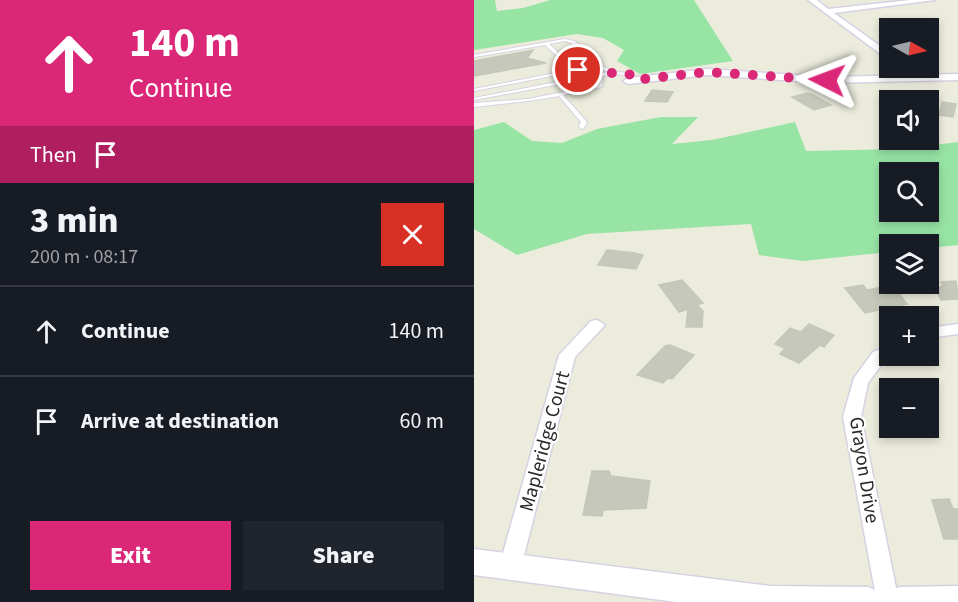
<!DOCTYPE html>
<meta charset="utf-8">
<style>
body{margin:0;font-family:"Source Sans 3",sans-serif;background:#20242c;color:#f1f3f6;height:100vh;display:flex;flex-direction:column;font-size:22px;white-space:nowrap}
*{box-sizing:border-box;margin:0}
p{font-size:20px;color:#9ea1a6}
.icon{flex:none;width:33px;height:33px;fill:none;stroke:currentColor;stroke-width:2;stroke-linecap:round;stroke-linejoin:round}
.map{position:relative;flex:1;overflow:hidden}
.panel{display:flex;flex-direction:column;background:#171b24;width:474px}
.panel>*{flex:none}
.guide{background:#db2777;color:#fff;overflow:hidden}
.needle{width:39px;rotate:98deg}
.controls{position:absolute;left:405px;top:18px;display:grid;gap:12px}
.controls a{display:grid;place-items:center;width:60px;height:60px;border-radius:0px;background:#171b24;box-shadow:0 3px 9px #0003;font-size:30px}
.pin{position:absolute;display:grid;place-items:center;width:51px;height:51px;color:#fff;margin:-26px;border:3px solid #fff;border-radius:50%;box-shadow:0 2px 6px #0007}
.me{position:absolute;width:66px;margin:-33px;rotate:273deg;stroke-linejoin:round;filter:drop-shadow(0 0 4px #0008)}
.turn{display:flex;align-items:center;gap:21px;height:126px;padding:0 30px;font-size:27px}
.turn .icon{width:78px;height:78px;stroke-width:2.5}
.turn b{display:block;font-size:42px;line-height:51px}
.then{display:flex;align-items:center;height:57px;padding:0 30px;background:#0003;gap:12px;font-size:22px}
.round{display:grid;place-items:center;flex:none;width:63px;height:63px;border-radius:0px;background:#20242c}
.summary{display:flex;align-items:center;justify-content:space-between;height:102px;padding:0 30px}
h1{font-size:36px;font-weight:800;line-height:45px}
.action{display:flex;gap:12px;margin-top:auto;padding:12px 30px}
.action a{flex:1;height:69px;border-radius:0px;background:#db2777;color:#fff;font-size:24px;font-weight:800;line-height:69px;text-align:center}
.action a+a{background:#20242c;color:#f1f3f6}
ul{padding:0;list-style:none}
li{display:flex;align-items:center;gap:18px;height:90px;padding:0 30px;border-top:2px solid #363941}
li div{flex:1}
li b{display:block;font-size:22px}
li em{font-style:normal}
main{display:flex;flex:1;min-height:0}
.map>svg:first-child{display:block}
.green{fill:#98e4a5;fill-rule:evenodd}
.building{fill:#c6c8bc;stroke:#c5c8b6;stroke-width:1.5}
.lines{fill:none;stroke-linecap:round;stroke-linejoin:round}
.lane-casing{stroke:#d7d1e3;stroke-width:2}
.street-casing{stroke:#d7d1e3;stroke-width:3}
.secondary-casing{stroke:#d7d1e3;stroke-width:3}
.lane{fill:#fff;fill-rule:evenodd}
.street{fill:#fff;fill-rule:evenodd}
.secondary{fill:#fff;fill-rule:evenodd}
.route{stroke:#db2777;stroke-width:10;stroke-dasharray:0 18}
.labels{text-anchor:middle;stroke-width:4.5;stroke-linejoin:round;paint-order:stroke}
.near-street-label{font-size:20px;fill:#2a2a2a;stroke:#fff}
</style>
<main>
<section class="panel">
<div class="guide">
<div class="turn"><svg class="icon" aria-label="ahead" viewBox="0 0 24 24"><path d="M12 20V5M6 11l6-6 6 6"/></svg><div><b>140 m</b>Continue</div></div>
<div class="then">Then<svg class="icon" aria-label="arrive" viewBox="0 0 24 24"><path d="M6 21V4h12l-3 4 3 4H6"/></svg></div>
</div>
<div class="summary"><div><h1>3 min</h1><p>200 m · 08:17</p></div><a class="round" style="background:#d93025;color:#fff"><svg class="icon" aria-label="close" viewBox="0 0 24 24"><path d="M6 6l12 12M18 6L6 18"/></svg></a></div>
<ul>
<li><svg class="icon" aria-label="ahead" viewBox="0 0 24 24"><path d="M12 20V5M6 11l6-6 6 6"/></svg><div><b>Continue</b></div><em>140 m</em></li>
<li><svg class="icon" aria-label="arrive" viewBox="0 0 24 24"><path d="M6 21V4h12l-3 4 3 4H6"/></svg><div><b>Arrive at destination</b></div><em>60 m</em></li>
</ul>
<div class="action"><a>Exit</a><a>Share</a></div>
</section>
<div class="map">
<svg width="484" height="602" viewBox="0 0 484 602">
<rect width="100%" height="100%" fill="#ebecdc"/>
<!-- green -->
<path class="green" d="M0 0H21L23 11 49 8 76 0H220L259 61 166 74 143 61 150 50 129 38 103 34 0 50Z
M187 117H224L198 144 238 140 321 122 332 151 428 149 484 142V245L455 248 454 244H416L415 252 329 261 285 255 277 224 113 234 43 255 0 229V130L30 122 58 141 88 143 123 129ZM416 172H454V212H416Z"/>
<!-- building -->
<path class="building" d="M59 50 53 58 72 63 0 76V61Z
M178 90 199 92 193 102 171 101Z
M333 93 339 95 357 105 340 110 318 97Z
M468 102 482 104 479 117 465 115Z
M133 250 161 253 169 255 162 269 124 265Z
M208 280 229 303 223 305 229 311 228 327H212L214 309 205 312 185 285Z
M482 281 484 299 467 300 461 287H469L467 282Z
M389 285 393 290 419 285 433 304 391 313 371 288Z
M335 324 360 335 350 347 346 345 325 363 306 354 311 348 301 344 316 328 327 332Z
M196 345 220 355 198 379 194 378 189 383 163 375 191 346Z
M118 471H135L137 476 176 481 172 508 129 510 128 516 109 515Z
M475 499 479 509H484V539H470L458 500Z"/>
<g class="lines">
<defs>
<path id="lane" d="M91 39 101 41 127 65 139 72 157 73 163 80 159 81 154 75 138 74 129 76 128 87 89 95 113 122 110 128 108 129 105 127 107 122 85 96 54 101 0 107V103L54 99 124 85V77L0 100V98L134 72 124 67 0 91V89L122 65 115 60 90 63 71 45 0 57V55ZM91 41 97 43 113 57 93 60 75 44Z"/>
<path id="street" d="M334 0H343L354 9 436 0H461L360 13 416 53V61Z
M233 69 353 77 484 74V80L353 83 233 75 154 84 149 81 154 78Z
M123 320 131 325 101 357 47 567 44 574 36 577 28 574 25 567 85 355 117 321Z
M484 324V334L454 338V328Z
M416 345V356H419L411 360 394 383 387 417 425 602H403L369 417 380 378 399 352Z"/>
<path id="secondary" d="M0 549 296 586 394 587 405 592 410 601 414 592 425 587 484 586V602H202L0 575Z"/>
</defs>
<!-- lane casing -->
<use href="#lane" class="lane-casing"/>
<!-- street casing -->
<use href="#street" class="street-casing"/>
<!-- secondary casing -->
<use href="#secondary" class="secondary-casing"/>
<!-- lane -->
<use href="#lane" class="lane"/>
<!-- street -->
<use href="#street" class="street"/>
<!-- secondary -->
<use href="#secondary" class="secondary"/>
</g>
<g class="lines">
<!-- route -->
<path class="route" d="M104 70 125 66 138 73 155 74 161 80 233 72 353 80"/>
</g>
<g class="labels">
<!-- near-street labels -->
<g class="near-street-label">
<text transform="translate(70 441) rotate(-75)" y="7">Mapleridge Court</text>
<text transform="translate(391 470) rotate(81)" y="7">Grayon Drive</text>
</g>
</g>
</svg>
<div class="controls">
<a><svg class="needle" viewBox="-14 -14 28 28"><path d="M0-13l5 13h-10z" fill="#e53935"/><path d="M0 13l5-13h-10z" fill="#9ea1a6"/></svg></a>
<a><svg class="icon" aria-label="sound" viewBox="0 0 24 24"><path d="M4 9h4l5-4v14l-5-4H4zM17 9q2 3 0 6"/></svg></a>
<a><svg class="icon" aria-label="search" viewBox="0 0 24 24"><circle cx="10" cy="10" r="6"/><path d="M15 15l6 6"/></svg></a>
<a><svg class="icon" aria-label="layers" viewBox="0 0 24 24"><path d="M12 4l9 5-9 5-9-5zM3 14l9 5 9-5"/></svg></a>
<a>+</a>
<a>−</a>
</div>
<div class="pin" style="left:104px;top:70px;background:#d93025"><svg class="icon" aria-label="arrive" viewBox="0 0 24 24"><path d="M6 21V4h12l-3 4 3 4H6"/></svg></div>
<svg class="me" style="left:353px;top:80px" viewBox="-20 -20 40 40"><path d="M0-17L14 15 0 8-14 15z" fill="#db2777" stroke="#fff" stroke-width="4"/></svg>
</div>
</main>
